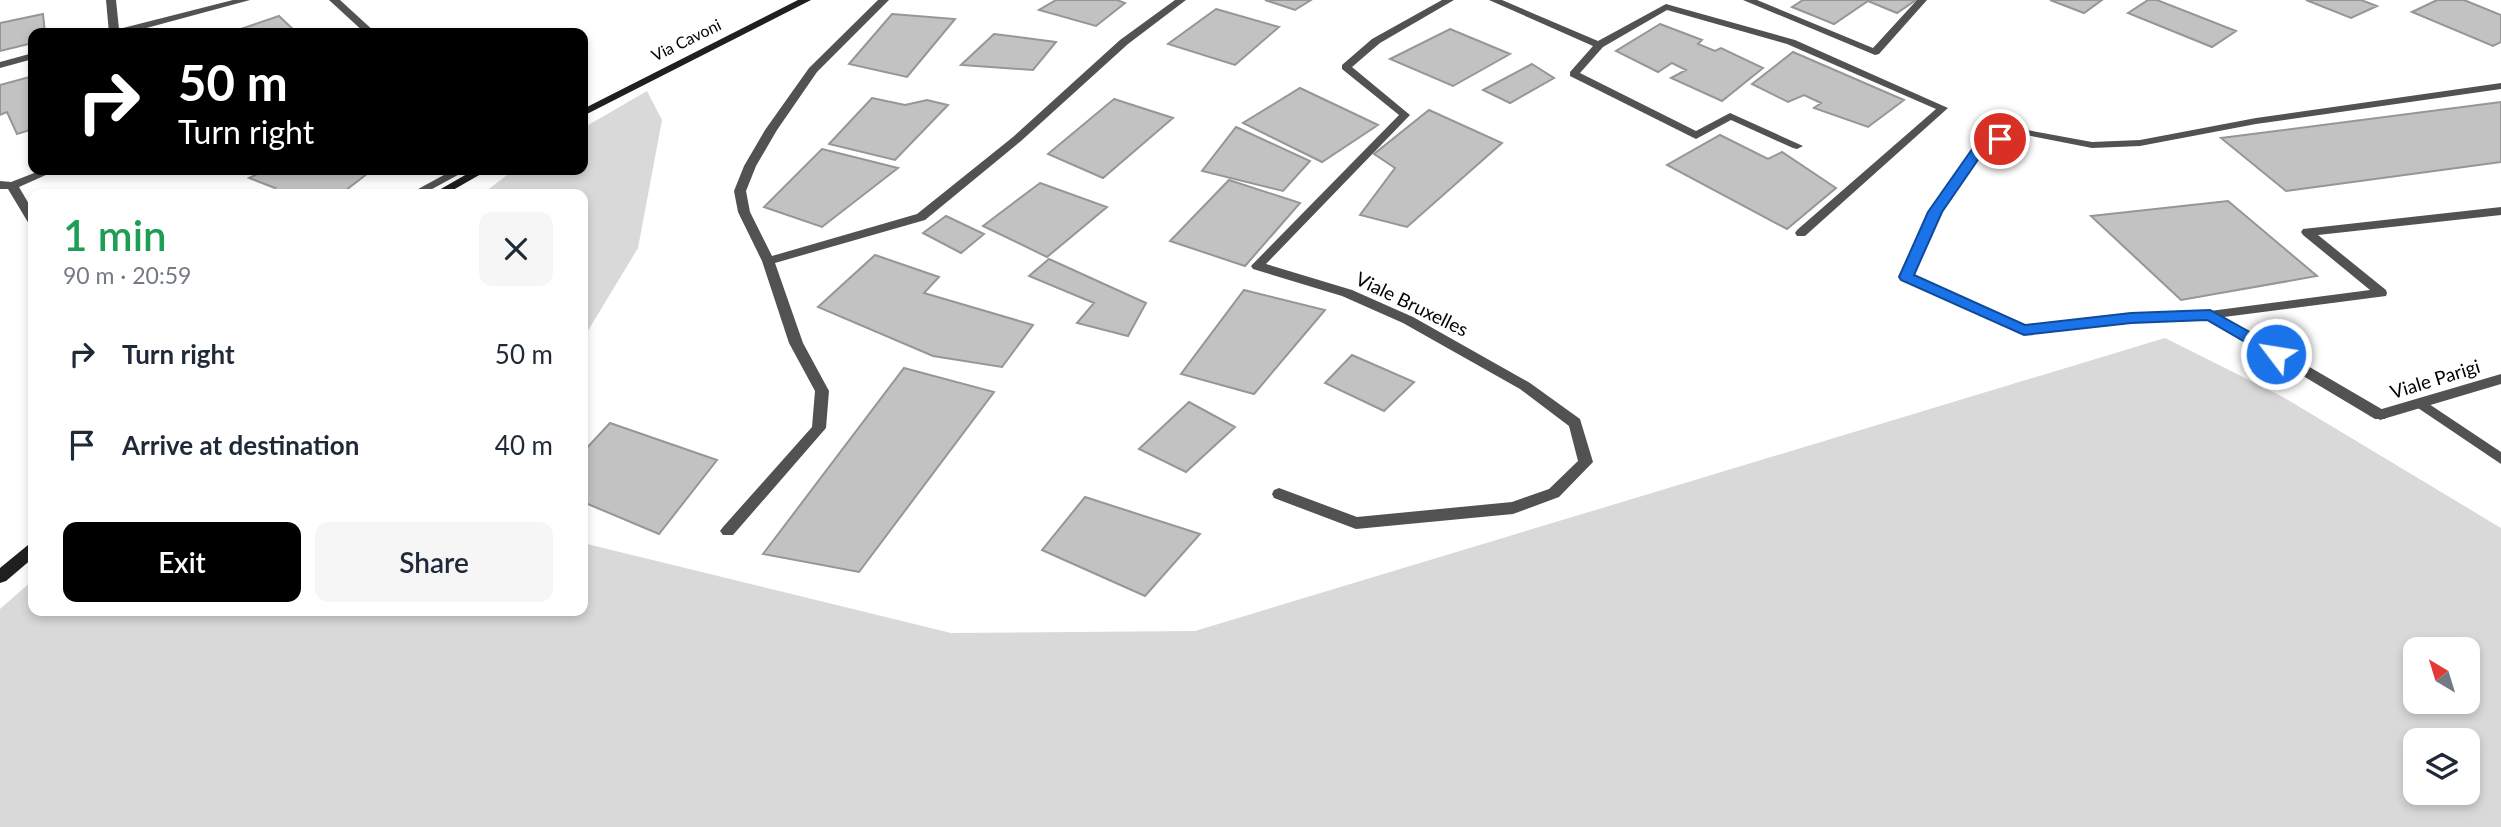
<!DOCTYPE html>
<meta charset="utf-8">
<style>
body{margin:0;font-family:Lato,sans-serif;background:#f6f6f7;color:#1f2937;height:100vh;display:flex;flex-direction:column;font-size:26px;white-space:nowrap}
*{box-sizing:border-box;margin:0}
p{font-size:23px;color:#747a83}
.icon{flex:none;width:38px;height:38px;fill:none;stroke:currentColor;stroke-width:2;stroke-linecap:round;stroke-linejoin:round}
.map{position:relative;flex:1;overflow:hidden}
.sheet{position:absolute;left:28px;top:189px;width:560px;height:427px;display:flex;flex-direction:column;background:#fff;border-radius:14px;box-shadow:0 4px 10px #0003}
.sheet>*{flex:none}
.banner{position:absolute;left:28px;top:28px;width:560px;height:147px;border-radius:14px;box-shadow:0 4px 10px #0003;background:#000;color:#fff;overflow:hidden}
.needle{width:46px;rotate:322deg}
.controls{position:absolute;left:2403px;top:637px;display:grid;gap:14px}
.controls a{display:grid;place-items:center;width:77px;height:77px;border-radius:14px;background:#fff;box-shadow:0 4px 10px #0003;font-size:35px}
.pin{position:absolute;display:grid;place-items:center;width:60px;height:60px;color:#fff;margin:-30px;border:4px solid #fff;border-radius:50%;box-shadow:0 2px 7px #0007}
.me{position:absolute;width:77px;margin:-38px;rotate:301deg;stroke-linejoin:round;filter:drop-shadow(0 0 5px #0008)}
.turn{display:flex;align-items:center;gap:24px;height:147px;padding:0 35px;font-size:32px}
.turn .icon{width:91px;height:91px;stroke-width:2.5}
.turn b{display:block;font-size:49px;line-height:60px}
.round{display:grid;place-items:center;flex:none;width:74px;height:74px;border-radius:14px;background:#f6f6f7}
.overview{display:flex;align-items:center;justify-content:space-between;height:119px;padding:0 35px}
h1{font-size:42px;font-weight:600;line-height:52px;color:#1e9e55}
.primary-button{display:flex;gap:14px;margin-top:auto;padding:14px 35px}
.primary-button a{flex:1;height:80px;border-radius:14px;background:#000;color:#fff;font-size:28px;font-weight:600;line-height:80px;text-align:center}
.primary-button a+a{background:#f6f6f7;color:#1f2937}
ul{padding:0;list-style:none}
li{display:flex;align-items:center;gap:21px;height:91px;padding:0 35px}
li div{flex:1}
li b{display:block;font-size:26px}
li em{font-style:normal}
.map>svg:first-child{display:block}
.green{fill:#d9d9d9;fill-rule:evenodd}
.building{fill:#c2c2c2;stroke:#969696;stroke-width:2}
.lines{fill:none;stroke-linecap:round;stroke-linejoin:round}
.lane{fill:#525252;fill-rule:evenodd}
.street{fill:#525252;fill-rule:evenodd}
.secondary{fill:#1f1f1f;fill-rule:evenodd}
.route{fill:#1a73e8;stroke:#114b97;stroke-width:2}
.labels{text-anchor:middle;stroke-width:5;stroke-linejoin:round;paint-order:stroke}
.far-street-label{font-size:16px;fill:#000;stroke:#fff}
.street-label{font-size:19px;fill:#000;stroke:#fff}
</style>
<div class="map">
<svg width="2501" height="827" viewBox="0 0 2501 827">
<rect width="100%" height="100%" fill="#fff"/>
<!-- green -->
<path class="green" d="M647 91 662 120 638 248 583 339V194H482L514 170H583V128Z
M2165 338 2283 397 2501 528V827H0V609L33 580V611H583V543L951 633 1195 631ZM2415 649H2468V702H2415ZM2415 740H2468V793H2415Z"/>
<!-- building -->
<path class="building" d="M1056 0H1117L1125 3 1096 26 1039 10Z
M1265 0H1311L1295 10Z
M1803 0H1916L1897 13 1868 1 1834 24 1792 7Z
M2050 0H2102L2084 13Z
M2148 0H2157L2236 31 2212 47 2128 13Z
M2306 0H2361L2377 6 2351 18Z
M2437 0H2464L2501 15V42L2493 46 2412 12Z
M1216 9 1279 27 1235 65 1168 44Z
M43 14 45 33H33V43L0 51V23Z
M892 14 955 19 907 77 849 64Z
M279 16 297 33H229Z
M1660 24 1702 40 1698 44 1715 51 1721 48 1763 68 1722 101 1671 78 1686 70 1672 63 1658 72 1616 51Z
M1450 29 1510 54 1453 86 1390 59Z
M994 34 1056 42 1033 70 961 65Z
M1793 52 1904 100 1868 127 1814 108 1821 103 1804 95 1788 102 1752 84Z
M1532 64 1554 78 1510 103 1483 90Z
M33 76V129L17 134 7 112 0 115V85Z
M1300 88 1378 125 1322 162 1243 123Z
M872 98 905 105 927 100 948 105 895 160 829 144Z
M1114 99 1173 118 1103 178 1048 154Z
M2501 102V162L2286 191 2221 138Z
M1429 110 1502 143 1407 227 1360 215 1395 168 1374 154Z
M1236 127 1310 161 1283 191 1202 171Z
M1720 135 1768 159 1782 152 1836 188 1787 229 1667 165Z
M822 149 898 168 822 227 764 207Z
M266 170H372L341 194H264L275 188 249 178Z
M1229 180 1300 203 1245 266 1170 241Z
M1040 183 1107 207 1047 257 983 226Z
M2228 201 2317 276 2181 300 2091 216Z
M946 216 984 234 961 253 923 233Z
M875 255 939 277 924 293 1033 325 1002 367 933 356 818 307Z
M1049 259 1146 303 1128 336 1077 323 1094 303 1029 276Z
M1244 290 1325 310 1254 394 1181 374Z
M1352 355 1414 382 1384 411 1325 383Z
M904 368 994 392 859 572 763 554Z
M1189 402 1235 427 1186 472 1139 449Z
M610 423 717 460 659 534 583 502V452Z
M1085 497 1200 534 1145 596 1042 550Z"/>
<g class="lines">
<!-- lane -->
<path class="lane" d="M106 0H116L119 29 233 0H250L128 33H109Z
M329 0H340L376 33H365Z
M1489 0H1502L1598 41 1666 4 1795 40 1948 108 1805 236H1797L1795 233 1797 230 1936 109 1787 44 1667 10 1603 47 1580 73 1696 131 1730 113 1803 146 1797 149 1793 148 1731 120 1696 139 1570 76V72L1593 46Z
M1743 0H1757L1873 48 1917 0H1927L1879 54 1875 55Z
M33 53V59L0 68V62Z
M2501 83V89L2256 124 2140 146 2092 148 2021 134 1984 150 1941 212 1913 275 2025 325 2131 314 2210 311 2370 290 2303 235 2301 232 2303 229 2501 207V215L2318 235 2386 290 2387 293 2386 296 2224 317 2385 411 2387 415 2385 419H2375L2208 319 2131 322 2024 334 1902 280 1900 277 1929 212 1976 146 2016 128 2092 142 2140 140 2256 118Z
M42 170H57L19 187 33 211V225L29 224 8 189H0V181L11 182Z
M453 170H467L423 194H409Z
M2420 398 2501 452V464L2415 406 2413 403 2415 400Z"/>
<!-- street -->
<path class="street" d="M878 0H889L817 72 777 130 756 166 746 191 750 212 772 256 917 214 1013 137 1120 40 1175 0H1186L1128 44 1021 141 925 220 775 263 803 343 829 391 826 428 733 535H723L720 531 723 527 812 427 815 391 789 343 762 261 738 212 734 191 744 166 765 130 809 68Z
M1442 0H1454L1380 43 1352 67 1410 115 1266 264 1352 290 1413 317 1530 383 1580 419 1593 462 1559 497 1513 514 1356 529 1274 498 1272 494 1274 490 1279 488 1357 517 1512 502 1549 489 1578 461 1569 426 1520 389 1403 323 1342 296 1253 269 1251 266 1399 115 1342 69V65L1372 39Z
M2501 374V384L2380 420 2373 415 2375 411Z"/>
<!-- secondary -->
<path class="secondary" d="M798 0H811L583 116V109Z
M474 170H488L446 194H432Z
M33 543V558L6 581 0 583V568L28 545Z"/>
</g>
<!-- route -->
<path class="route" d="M2000 135 2004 136V142L1984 151 1942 212 1914 275 2025 325 2131 313 2210 310 2282 350 2284 354 2282 357H2271L2207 320 2131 323 2024 335 1901 280 1899 277 1928 212 1975 145Z"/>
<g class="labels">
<!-- far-street labels -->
<g class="far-street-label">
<text transform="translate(686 40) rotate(-26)" y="6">Via Cavoni</text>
</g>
<!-- street labels -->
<g class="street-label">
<text transform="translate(1412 304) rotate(26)" y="7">Viale Bruxelles</text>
<text transform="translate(2435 379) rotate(-17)" y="7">Viale Parigi</text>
</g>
</g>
</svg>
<div class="controls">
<a><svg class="needle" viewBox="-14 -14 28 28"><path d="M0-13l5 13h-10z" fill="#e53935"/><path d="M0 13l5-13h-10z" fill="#747a83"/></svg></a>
<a><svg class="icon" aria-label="layers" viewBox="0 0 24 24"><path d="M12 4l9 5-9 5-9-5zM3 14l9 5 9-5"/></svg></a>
</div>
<div class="pin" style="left:2000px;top:139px;background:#d93025"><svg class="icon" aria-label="arrive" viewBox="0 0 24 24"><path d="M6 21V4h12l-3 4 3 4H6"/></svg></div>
<svg class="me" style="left:2276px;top:354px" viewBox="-20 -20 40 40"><circle r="17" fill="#1a73e8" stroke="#fff" stroke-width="3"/><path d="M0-11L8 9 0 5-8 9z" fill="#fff"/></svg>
<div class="banner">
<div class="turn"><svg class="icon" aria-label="right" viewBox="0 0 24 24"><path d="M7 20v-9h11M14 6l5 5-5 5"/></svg><div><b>50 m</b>Turn right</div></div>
</div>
<section class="sheet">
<div class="overview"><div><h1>1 min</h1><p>90 m · 20:59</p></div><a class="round"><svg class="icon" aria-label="close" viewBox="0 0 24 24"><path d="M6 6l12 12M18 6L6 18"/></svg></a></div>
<ul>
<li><svg class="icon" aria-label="right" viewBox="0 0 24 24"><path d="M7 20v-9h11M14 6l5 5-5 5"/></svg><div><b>Turn right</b></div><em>50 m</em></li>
<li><svg class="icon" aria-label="arrive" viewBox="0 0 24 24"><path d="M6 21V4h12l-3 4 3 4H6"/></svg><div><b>Arrive at destination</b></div><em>40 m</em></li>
</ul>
<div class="primary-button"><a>Exit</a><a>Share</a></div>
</section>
</div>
